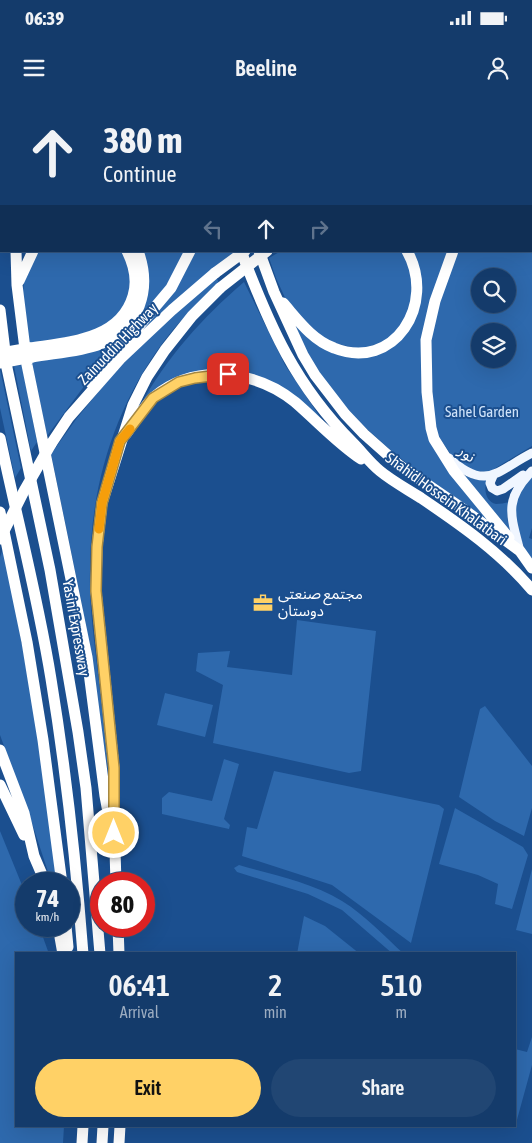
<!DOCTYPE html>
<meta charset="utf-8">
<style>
body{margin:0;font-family:"Asap Condensed","Noto Sans Arabic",sans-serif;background:#214673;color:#f1f3f6;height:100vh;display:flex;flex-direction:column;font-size:19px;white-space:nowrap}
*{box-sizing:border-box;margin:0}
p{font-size:16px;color:#9dadc1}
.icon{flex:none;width:28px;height:28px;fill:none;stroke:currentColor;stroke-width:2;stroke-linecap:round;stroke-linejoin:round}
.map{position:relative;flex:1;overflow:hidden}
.details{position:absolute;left:15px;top:852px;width:501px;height:175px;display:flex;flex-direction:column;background:#143b6b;border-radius:0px;box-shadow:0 5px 20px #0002,0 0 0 1px #33557e}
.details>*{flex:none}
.banner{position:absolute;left:0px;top:0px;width:532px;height:152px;box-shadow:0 5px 20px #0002,0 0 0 1px #33557e;background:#143b6b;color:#f1f3f6;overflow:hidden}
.tools{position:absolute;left:471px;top:168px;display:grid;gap:10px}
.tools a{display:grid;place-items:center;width:45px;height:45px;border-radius:50%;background:#143b6b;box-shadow:0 5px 20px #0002,0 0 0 1px #33557e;font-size:25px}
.speed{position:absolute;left:15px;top:772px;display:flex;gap:10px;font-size:25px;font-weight:700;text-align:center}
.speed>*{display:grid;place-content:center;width:65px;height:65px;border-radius:50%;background:#143b6b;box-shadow:0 5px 20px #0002,0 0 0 1px #33557e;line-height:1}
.speed small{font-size:12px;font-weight:400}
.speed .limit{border:8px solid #d22;background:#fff;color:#111}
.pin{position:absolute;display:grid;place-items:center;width:42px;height:42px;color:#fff;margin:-21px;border-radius:10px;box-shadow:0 2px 8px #0006}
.me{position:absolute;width:55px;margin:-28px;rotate:0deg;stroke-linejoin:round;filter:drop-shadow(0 0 4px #0008)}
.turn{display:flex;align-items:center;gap:18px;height:105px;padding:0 20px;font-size:22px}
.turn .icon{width:65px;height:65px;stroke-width:2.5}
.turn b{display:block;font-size:35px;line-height:42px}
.lanes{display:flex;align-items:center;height:48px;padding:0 20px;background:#0003;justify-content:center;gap:25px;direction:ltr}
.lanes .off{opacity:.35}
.eta{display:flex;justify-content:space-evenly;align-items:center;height:85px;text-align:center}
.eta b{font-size:30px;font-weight:600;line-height:35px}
.action{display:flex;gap:10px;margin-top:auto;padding:10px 20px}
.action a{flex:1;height:58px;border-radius:30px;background:#ffd166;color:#111;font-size:20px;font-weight:600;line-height:58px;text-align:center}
.action a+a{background:#214673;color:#f1f3f6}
.status{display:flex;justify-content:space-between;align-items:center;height:35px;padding:0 25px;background:#143b6b;direction:ltr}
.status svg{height:14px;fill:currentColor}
header{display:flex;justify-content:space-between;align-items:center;height:65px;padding:0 20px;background:#143b6b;font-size:22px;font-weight:600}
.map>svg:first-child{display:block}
.green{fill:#2e69ad;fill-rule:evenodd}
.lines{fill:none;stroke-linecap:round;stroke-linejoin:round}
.major{stroke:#f0f6ff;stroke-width:9}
.highway{stroke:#fff;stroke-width:11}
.highway-bridge{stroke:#fff;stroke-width:11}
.route-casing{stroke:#a68842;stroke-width:12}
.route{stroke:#ffd166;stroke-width:9}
.slow{stroke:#f59e0b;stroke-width:9}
.labels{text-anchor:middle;stroke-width:4;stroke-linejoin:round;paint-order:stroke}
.street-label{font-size:15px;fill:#fff;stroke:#1b4f8f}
.park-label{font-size:15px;fill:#cfe3fa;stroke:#1b4f8f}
.poi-label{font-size:15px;fill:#fff;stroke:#1b4f8f;text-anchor:start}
</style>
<div class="status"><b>06:39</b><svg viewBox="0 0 49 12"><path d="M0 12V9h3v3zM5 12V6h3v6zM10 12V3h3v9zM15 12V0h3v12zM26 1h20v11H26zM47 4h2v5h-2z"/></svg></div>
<header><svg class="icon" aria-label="menu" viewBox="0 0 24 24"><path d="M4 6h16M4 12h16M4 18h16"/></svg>Beeline<svg class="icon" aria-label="person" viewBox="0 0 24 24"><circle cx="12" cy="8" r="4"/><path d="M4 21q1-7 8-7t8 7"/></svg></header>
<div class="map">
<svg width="532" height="1043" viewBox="0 0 532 1043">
<rect width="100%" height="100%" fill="#1b4f8f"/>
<!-- green -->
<path class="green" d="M301 0H436L298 1Z
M35 151H124L133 175 126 206 102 229 29 246 23 192 24 180Z
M141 151H186L165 188 88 281 47 336 31 260 122 235Z
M195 151H233L234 155 112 260Z
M281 151H405L413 168 411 213 388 240 361 249 324 241 287 202 276 178 269 158Z
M410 151H450L434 193 426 318 501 432C423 375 324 315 293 218L314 240 374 252 413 220Z
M456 151H531L532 154V346L489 372 472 371 453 358 434 329 430 231ZM480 176H508V204H480ZM480 231H508V259H480Z
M216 176 219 183C200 201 180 220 164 241 114 308 90 388 90 471 89 505 94 539 98 573 102 608 106 643 109 678L82 505 51 354 77 318 123 262Z
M244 182 285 265 322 320 290 293 208 271 140 306C167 257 202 218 244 182Z
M22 265 37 342 31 351 14 266Z
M0 269 21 368 15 378 0 308Z
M462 374 473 379 488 380C483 387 485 402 496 404 500 404 505 403 509 402L507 417 510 430Z
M532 374V428L529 438 532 439V460C522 446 515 427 514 408 514 398 525 381 532 374Z
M4 446 37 628 59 784H52L30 717 0 635V457Z
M297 520 376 531 361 671 349 673 213 643 223 585 196 571 198 553 230 551 227 567 292 575Z
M165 593 213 605 205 637 157 625Z
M485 606 532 666V708L524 736 495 721 459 697 480 609Z
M224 659 239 664 224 719 230 725 229 729 162 714V698L169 692 212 701Z
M274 671 439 705 444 709 411 843 332 785 242 756 247 727 257 729Z
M455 708 523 747 528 755 512 809 495 804 498 784 478 775 439 764Z
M0 731 26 795V826H39L49 854H16V1026H64L63 1043H0Z
M239 765C273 775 311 782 342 801 365 815 384 836 404 854H393L342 810 308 794 237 772 234 768Z
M532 769V834L516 830Z
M304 816 325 826 360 854H297Z
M532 937V965L515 1027 512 1026H515V949L527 952Z"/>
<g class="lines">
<!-- major -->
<path class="major" d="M449 358C486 392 497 371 532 353
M493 376 490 383 492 388 497 391 503 389 523 375
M520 451C511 416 503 400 532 371"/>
<!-- highway -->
<path class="highway" d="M43 0V1
M190 0V1
M204 0V1
M213 0 214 1
M247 0 249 1
M268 0 280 1
M6 1 7 0
M26 1V0
M62 1V0
M444 1 448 0
M502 1 504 0
M528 1 530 0
M531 55H532
M0 62 1 45
M531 77H532
M16 151 17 185 27 265 87 557 105 696 115 750 116 784
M241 151C270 227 295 285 353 343 362 352 370 363 380 371 392 381 407 389 421 398 461 425 501 453 532 490
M259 151 274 192 303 255 315 275 345 314 364 334 399 365 463 409 520 451 532 468
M453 151 435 201 426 240 427 292 431 328 434 339 454 371 509 438
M19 181 33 151
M283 203C298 220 312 240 334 248 394 272 437 204 407 151
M0 210 7 268 50 470 78 632 86 688 100 854
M30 248C68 242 120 240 133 196 138 180 134 165 127 151
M32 257C54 253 79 252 100 244 140 228 152 189 138 151
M91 283 171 188 190 151
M126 334C134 323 144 306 154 297 194 263 256 270 295 302 317 321 337 343 361 359
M0 338C17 419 38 498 51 579 66 670 76 762 83 854
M51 344 69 317 120 259 172 210 215 173
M0 412 27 542 43 640 62 784
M0 650 24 713 34 756 46 784
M0 685 24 735
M114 716V668L96 491 97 447 102 403 133 305 147 277 165 250 192 216 220 188
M58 826 63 854
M66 826 68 847
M118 826 119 854
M82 1043 83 1026
M102 1043 103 1026
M119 1043 120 1026"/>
<!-- highway-bridge -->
<path class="highway-bridge" d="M215 173 245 151
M220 188 267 151
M0 253 30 248
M0 263 32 257
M0 439 24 391 51 344"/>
</g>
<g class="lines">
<defs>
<path id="route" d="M114 733V668L96 491 97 447 102 403 120 341 153 298 179 282 195 278 228 274"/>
</defs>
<!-- route casing -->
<use href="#route" class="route-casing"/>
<!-- route -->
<use href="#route" class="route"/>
<!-- slow -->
<path class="slow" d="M99 429 102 403 120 341 130 329"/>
</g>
<!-- icons -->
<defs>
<symbol id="office-bare" viewBox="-9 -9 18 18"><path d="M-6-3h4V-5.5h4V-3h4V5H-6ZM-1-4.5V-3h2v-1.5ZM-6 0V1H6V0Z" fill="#ffd166" stroke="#1b4f8f" stroke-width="2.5" paint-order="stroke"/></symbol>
</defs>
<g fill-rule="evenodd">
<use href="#office-bare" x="249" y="489" width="28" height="28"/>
</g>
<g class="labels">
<!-- street labels -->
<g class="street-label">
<text transform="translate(118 244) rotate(-46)" y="5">Zainuddin Highway</text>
<text transform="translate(467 354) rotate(37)" y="5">نور</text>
<text transform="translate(446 399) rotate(36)" y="5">Shahid Hossein Khalatbari</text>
<text transform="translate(76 528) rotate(80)" y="5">Yasini Expressway</text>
</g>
<!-- park labels -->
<g class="park-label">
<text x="482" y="317">Sahel Garden</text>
</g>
<!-- poi labels -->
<g class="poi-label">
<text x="278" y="499">مجتمع صنعتی<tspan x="278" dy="17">دوستان</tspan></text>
</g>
</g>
</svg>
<div class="tools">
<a><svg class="icon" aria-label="search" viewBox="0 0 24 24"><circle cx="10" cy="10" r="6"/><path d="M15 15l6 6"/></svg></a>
<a><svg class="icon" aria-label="layers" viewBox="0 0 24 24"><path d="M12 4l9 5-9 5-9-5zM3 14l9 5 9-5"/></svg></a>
</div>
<div class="speed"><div>74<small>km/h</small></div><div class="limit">80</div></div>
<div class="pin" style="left:228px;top:274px;background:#d93025"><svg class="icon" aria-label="arrive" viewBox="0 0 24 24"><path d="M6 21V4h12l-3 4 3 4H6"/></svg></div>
<svg class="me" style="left:114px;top:733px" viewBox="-20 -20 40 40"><circle r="17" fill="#ffd166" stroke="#fff" stroke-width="3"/><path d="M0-11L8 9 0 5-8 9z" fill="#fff"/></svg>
<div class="banner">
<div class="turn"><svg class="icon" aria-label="ahead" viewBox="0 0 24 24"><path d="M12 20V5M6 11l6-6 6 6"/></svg><div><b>380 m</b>Continue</div></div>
<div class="lanes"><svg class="icon off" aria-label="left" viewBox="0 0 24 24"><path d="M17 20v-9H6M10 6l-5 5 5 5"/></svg><svg class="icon" aria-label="ahead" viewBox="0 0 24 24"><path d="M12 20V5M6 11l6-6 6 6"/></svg><svg class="icon off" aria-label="right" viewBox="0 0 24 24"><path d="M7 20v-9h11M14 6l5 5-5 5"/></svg></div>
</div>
<section class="details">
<div class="eta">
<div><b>06:41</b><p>Arrival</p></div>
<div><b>2</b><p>min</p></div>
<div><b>510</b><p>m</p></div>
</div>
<div class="action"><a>Exit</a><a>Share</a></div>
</section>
</div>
